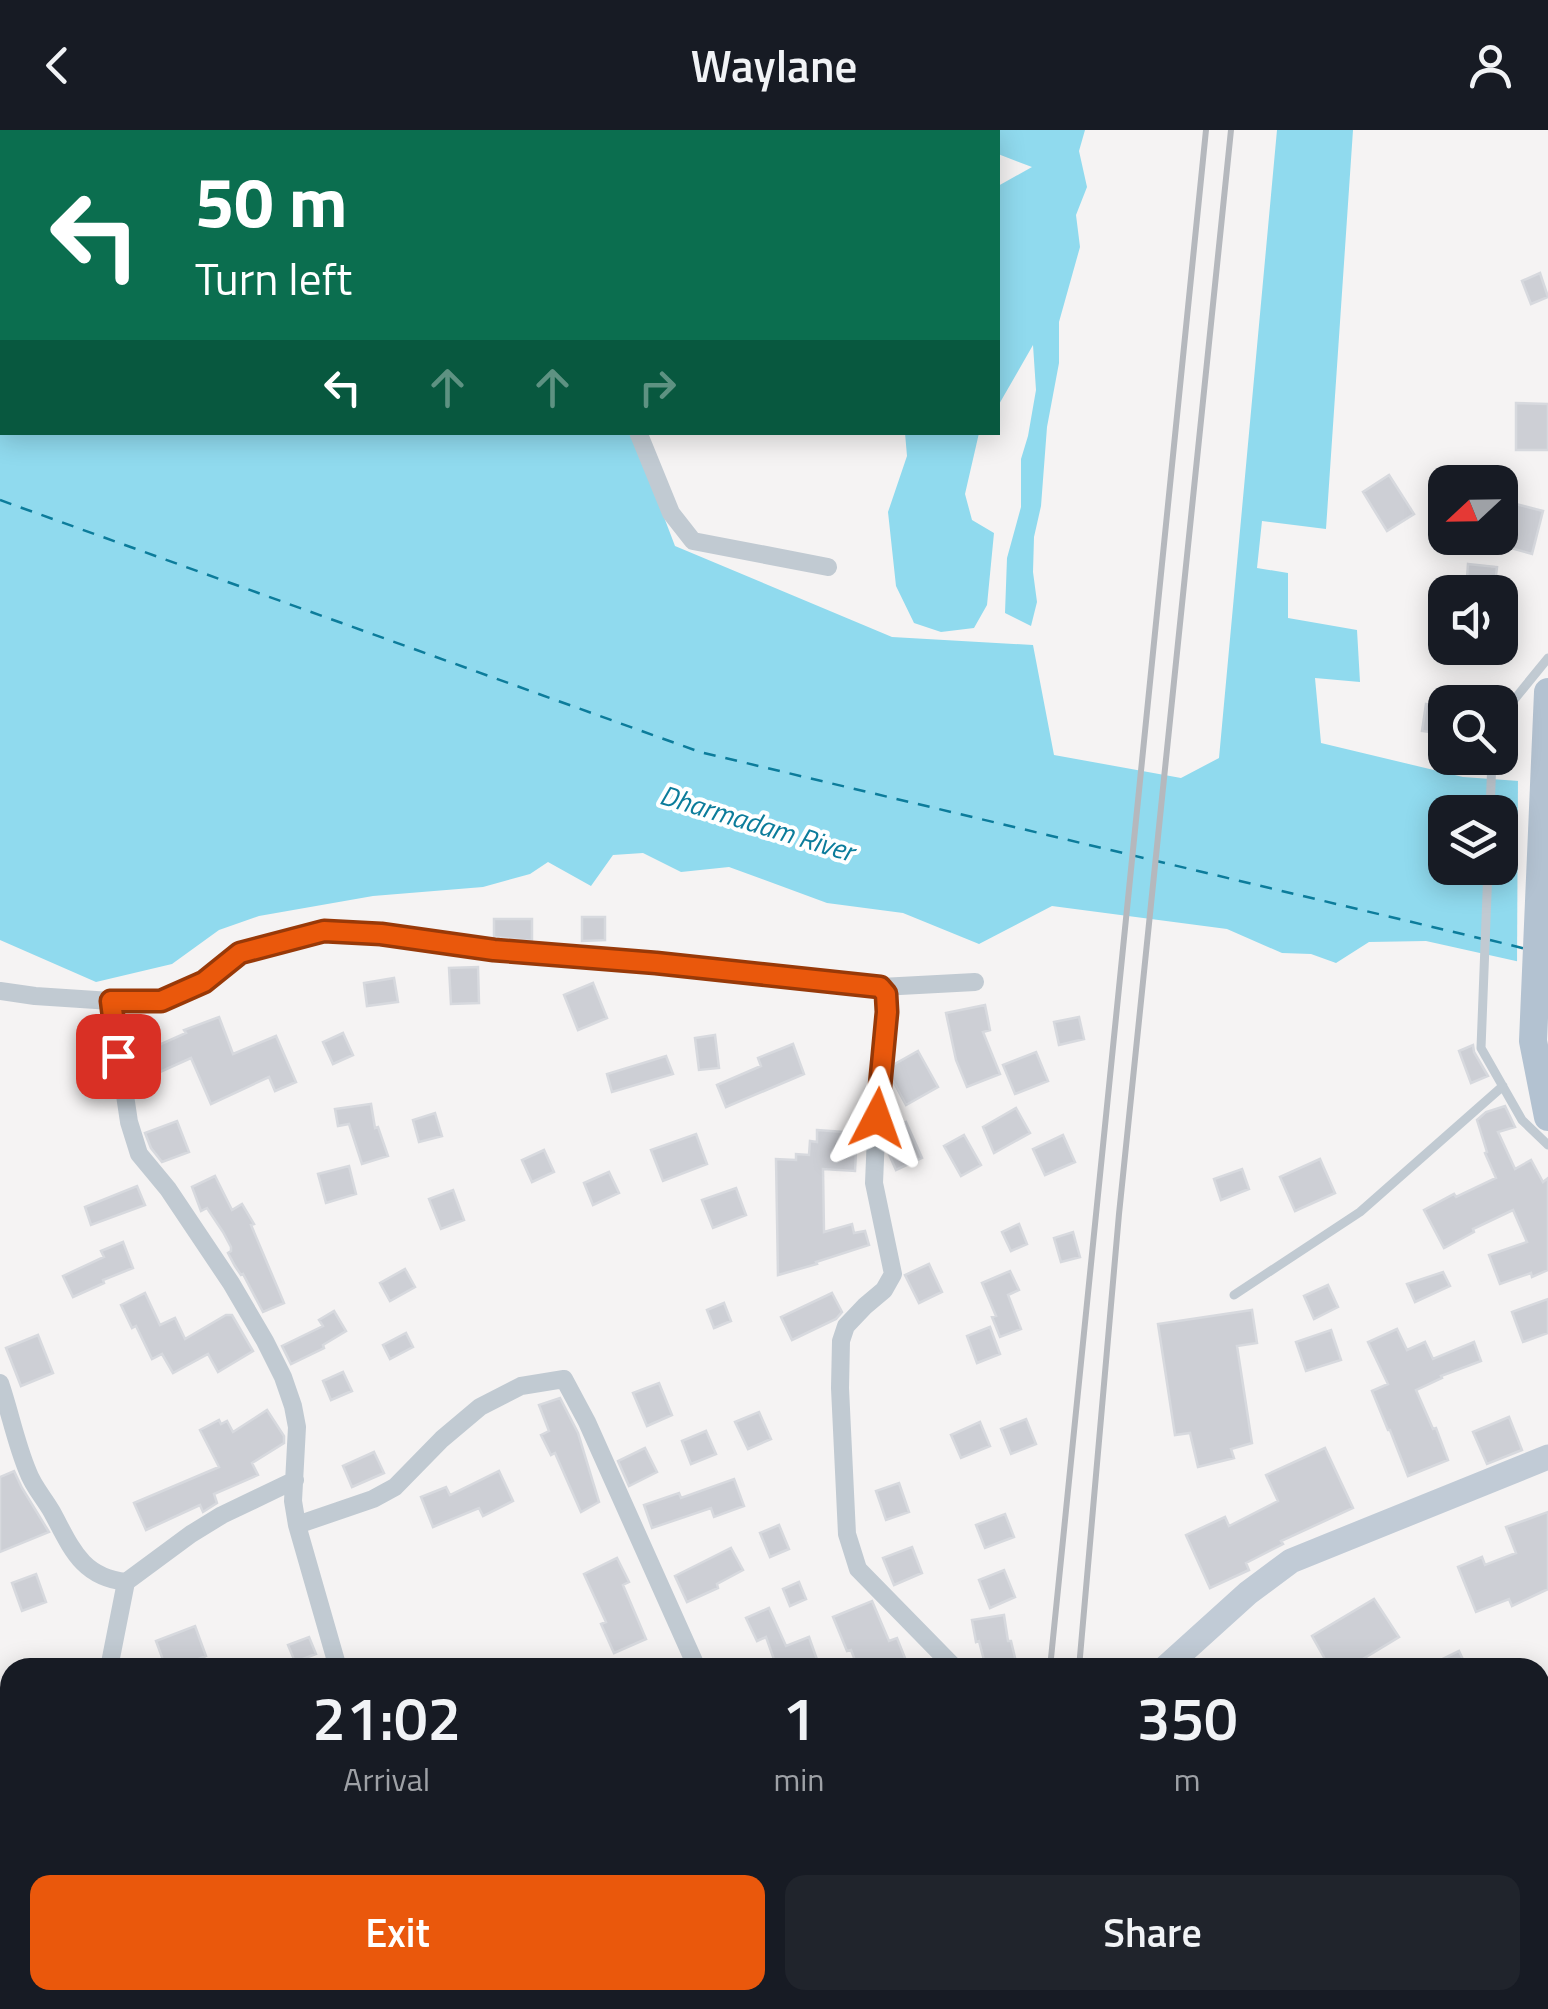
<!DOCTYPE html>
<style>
body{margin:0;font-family:"Titillium Web",sans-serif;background:#20242c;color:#f1f3f6;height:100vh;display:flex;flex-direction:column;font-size:38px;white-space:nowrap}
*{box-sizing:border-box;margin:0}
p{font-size:32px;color:#9ea1a6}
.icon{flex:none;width:55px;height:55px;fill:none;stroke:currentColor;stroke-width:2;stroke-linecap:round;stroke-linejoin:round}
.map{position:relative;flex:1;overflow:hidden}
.drawer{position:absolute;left:0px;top:1528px;width:1550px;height:352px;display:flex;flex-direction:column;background:#171b24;border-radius:30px 30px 0 0;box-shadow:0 5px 25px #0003}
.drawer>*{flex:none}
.hud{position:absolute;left:0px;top:0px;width:1000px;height:305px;box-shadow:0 5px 25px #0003;background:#0b6e4f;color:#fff;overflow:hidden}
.needle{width:65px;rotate:248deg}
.buttons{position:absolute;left:1428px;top:335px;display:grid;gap:20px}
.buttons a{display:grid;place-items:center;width:90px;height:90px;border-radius:20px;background:#171b24;box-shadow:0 5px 25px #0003;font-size:50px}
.pin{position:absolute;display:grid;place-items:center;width:85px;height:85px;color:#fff;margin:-42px;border-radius:20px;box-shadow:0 5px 15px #0006}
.me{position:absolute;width:110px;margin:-55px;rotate:4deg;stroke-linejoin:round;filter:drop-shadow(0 0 8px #0008)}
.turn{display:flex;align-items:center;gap:35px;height:210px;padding:0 30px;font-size:45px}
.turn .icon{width:130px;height:130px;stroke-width:2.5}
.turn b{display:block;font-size:70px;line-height:85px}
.lanes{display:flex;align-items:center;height:95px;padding:0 30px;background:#0003;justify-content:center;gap:50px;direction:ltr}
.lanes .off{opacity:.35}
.eta{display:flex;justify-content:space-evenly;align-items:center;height:170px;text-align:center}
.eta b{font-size:60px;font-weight:600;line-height:70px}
.button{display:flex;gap:20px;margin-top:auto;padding:20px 30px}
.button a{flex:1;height:115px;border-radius:20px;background:#ea580c;color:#fff;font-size:40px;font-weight:600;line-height:115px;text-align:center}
.button a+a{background:#20242c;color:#f1f3f6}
header{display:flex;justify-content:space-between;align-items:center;height:130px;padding:0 30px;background:#171b24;font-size:45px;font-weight:600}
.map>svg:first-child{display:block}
.education{fill:#e6e4e5}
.water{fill:#90daee;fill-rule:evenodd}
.pier{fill:#f5f3f3}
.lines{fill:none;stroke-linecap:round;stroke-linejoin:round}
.ferry{stroke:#0c7c9b;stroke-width:2.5;stroke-dasharray:12 10;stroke-linecap:butt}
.building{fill:#cdcfd5;stroke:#d7d9de;stroke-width:2.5}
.lane{stroke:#c1cad2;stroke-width:9}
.street{stroke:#c1cad2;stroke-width:18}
.secondary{stroke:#c1cbd6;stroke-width:25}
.primary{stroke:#b3c2d1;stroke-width:28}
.rail{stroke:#b5b8bd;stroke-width:6}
.route-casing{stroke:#983908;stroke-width:25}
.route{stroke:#ea580c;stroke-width:18}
.labels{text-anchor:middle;stroke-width:8;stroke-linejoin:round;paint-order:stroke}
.water-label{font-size:28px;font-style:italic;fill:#0c7c9b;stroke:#fff}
</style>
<header><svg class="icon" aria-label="back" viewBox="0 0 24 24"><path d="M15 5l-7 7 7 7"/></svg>Waylane<svg class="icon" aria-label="person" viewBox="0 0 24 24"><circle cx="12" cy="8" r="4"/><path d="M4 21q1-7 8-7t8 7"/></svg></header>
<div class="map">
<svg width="1548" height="1879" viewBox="0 0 1548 1879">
<rect width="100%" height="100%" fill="#f5f3f3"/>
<!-- education -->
<path class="education" d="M10 1647V1785L0 1791V1651Z"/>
<!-- water -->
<path class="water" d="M0 0H559L557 2H2V27H0Z
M588 0H974L975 2H589Z
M984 0H1085L1079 21 1087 57 1076 85 1080 117 1059 192V233L1047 297 1041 376 1034 407 1033 442 1037 472 1031 496 1005 483 1007 428 1021 377V329L1028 306 1036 260 1033 215 998 276V56L1032 37 998 24V2H984Z
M1277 0H1353L1326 399 1262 391 1257 438 1288 443V488L1357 500 1360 552 1315 548 1321 613 1463 647 1548 653V838L1426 811 1369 812 1336 833 1311 824 1282 823 1227 799 1052 776 979 814 903 783 827 773 729 737 681 742 643 723 613 725 591 756 548 732 530 744 483 757 373 766 259 786 219 800 172 834 96 852 0 810V40L2 41V302L632 303 675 416 892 507 1033 515 1054 625 1181 648 1219 628ZM1445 682H1500V738H1445Z
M905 303H979L965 364 972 390 994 403 987 475 974 498 941 502 914 493 896 456 888 382 907 326Z"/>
<!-- pier -->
<path class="pier" d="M1518 646 1548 648V843L1517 836Z"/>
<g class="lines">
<!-- ferry -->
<path class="ferry" d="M0 370 700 622 1483 809
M1490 810 1526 819"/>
</g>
<!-- building -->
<path class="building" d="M1540 143 1548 167 1531 174 1522 151Z
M1516 273 1548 274V320H1516Z
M1389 345 1414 384 1387 401 1363 362Z
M1500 370 1543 381 1532 424 1500 415Z
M1468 434 1497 437 1494 462H1466Z
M1426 574 1445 577V604L1422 601Z
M582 787H605V810L582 811Z
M494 789H532V811L494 807Z
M478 837 479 873 451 874 449 838Z
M394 848 398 872 367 876 364 853Z
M593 853 607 888 578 900 564 865Z
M985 875 990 900 983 902 1000 944 967 957 956 930 946 883Z
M219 887 233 924 276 906 296 952 275 961 269 947 211 974 191 928 140 951 132 927 186 903 184 900Z
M1079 887 1084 909 1059 915 1054 892Z
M343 903 353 925 333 934 323 912Z
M715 905 719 938 699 940 695 908Z
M793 914 804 944 726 977 717 955 761 936 758 928Z
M1473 915 1474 922 1488 946 1471 953 1459 921Z
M918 921 938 957 906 975 892 949 893 935Z
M1036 922 1048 951 1015 964 1003 935Z
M666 926 673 944 612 962 607 944Z
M371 974 375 998 378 997 388 1026 362 1034 349 994 338 996 335 979Z
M1505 976 1515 997 1498 1002 1515 1039 1531 1030 1543 1052 1548 1048V1140L1532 1147 1531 1143 1500 1154 1489 1125 1527 1112 1513 1080 1473 1099 1474 1102 1444 1118 1424 1080 1454 1064 1456 1067 1496 1048 1485 1023 1487 1022 1477 990 1486 982Z
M1016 978 1030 1003 994 1023 983 997Z
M435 983 442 1006 419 1012 413 990Z
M177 991 189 1022 162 1032 151 1018 145 1003Z
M906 992 922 1028 896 1040 888 1022 889 1000Z
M817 1000 857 1003 855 1041 823 1039 824 1102 852 1094 854 1103 865 1101 869 1115 816 1132 817 1134 778 1145 776 1029 796 1030V1024L809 1025 810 1011 817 1012Z
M696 1004 707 1034 663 1051 651 1020Z
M964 1005 981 1035 961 1046 944 1016Z
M1063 1005 1075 1032 1045 1045 1033 1019Z
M544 1020 554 1042 532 1052 522 1030Z
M1320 1029 1335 1063 1295 1081 1280 1047Z
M349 1036 356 1064 326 1073 318 1044Z
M1242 1039 1249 1059 1221 1070 1214 1049Z
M609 1042 619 1063 593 1075 584 1053Z
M215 1046 232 1080 242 1074 254 1094 251 1095 284 1173 263 1182 243 1144 241 1145 235 1136 228 1123 231 1121V1117L223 1102 207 1078 201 1081 192 1057Z
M137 1056 145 1075 91 1095 85 1077Z
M736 1058 746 1085 713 1098 702 1070Z
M453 1060 464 1090 441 1099 429 1069Z
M1019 1094 1027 1114 1011 1121 1002 1102Z
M1073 1102 1080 1127 1061 1132 1054 1108Z
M123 1112 133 1138 103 1150 104 1153 73 1167 63 1146 104 1127 101 1121Z
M929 1134 942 1162 919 1173 905 1145Z
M405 1139 415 1157 390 1171 380 1153Z
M1010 1141 1019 1160 1008 1165 1021 1199 1000 1207 992 1187 996 1186 982 1153Z
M1443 1142 1450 1156 1415 1172 1407 1154Z
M1328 1155 1338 1177 1314 1189 1304 1166Z
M145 1163 160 1195 175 1188 185 1209 226 1185H232L253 1221 218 1242 208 1224 173 1243 162 1224 152 1229 136 1196 132 1198 121 1175Z
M832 1163 842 1182 836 1189 792 1210 781 1187Z
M1548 1169V1203L1523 1212 1512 1182Z
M724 1173 731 1191 714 1198 707 1180Z
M1252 1180 1257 1213 1237 1216 1252 1313 1231 1319 1234 1328 1198 1337 1190 1303 1175 1305 1158 1194Z
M334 1181 346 1201 323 1215 324 1218 291 1234 282 1216 323 1196 319 1190Z
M990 1197 1000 1224 977 1233 967 1206Z
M1397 1199 1407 1220 1425 1212 1433 1229 1474 1212 1481 1231 1441 1246 1442 1248 1416 1260 1433 1299 1436 1298 1448 1330 1408 1346 1390 1300H1388L1372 1261 1388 1254 1368 1212Z
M1331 1200 1341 1230 1306 1241 1296 1212Z
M406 1203 413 1217 390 1229 383 1215Z
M38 1205 53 1243 21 1256 6 1218Z
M343 1242 352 1261 331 1270 323 1251Z
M659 1253 672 1285 647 1296 633 1263Z
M560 1268 578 1303 599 1372 581 1382 555 1323 551 1325 541 1305 549 1301 539 1275Z
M267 1280 284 1306V1313L252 1333 258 1345 214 1364 217 1373 203 1382 200 1375 146 1400 134 1373 219 1337 200 1300 219 1290 221 1294 227 1291 233 1302Z
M759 1282 771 1309 748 1319 735 1292Z
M1509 1287 1522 1320 1487 1334 1473 1302Z
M1026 1289 1036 1314 1011 1324 1001 1299Z
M980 1292 990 1316 961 1328 951 1305Z
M706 1301 716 1324 691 1334 682 1311Z
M645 1318 657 1342 629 1356 618 1331Z
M1325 1318 1353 1378 1281 1411 1283 1414 1246 1433 1249 1440 1210 1458 1186 1405 1225 1387 1229 1396 1278 1371 1266 1345Z
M374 1322 384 1343 352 1357 343 1336Z
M14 1341 22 1358 49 1402 0 1422V1347Z
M499 1341 513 1371 483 1386 479 1378 433 1397 421 1367 446 1357 450 1365Z
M734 1349 744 1376 714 1387 711 1378 652 1398 644 1375 679 1363 681 1368Z
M899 1353 909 1382 886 1390 876 1361Z
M1548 1382V1459L1512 1476 1509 1469 1476 1482 1458 1437 1482 1427 1485 1435 1516 1423 1506 1397Z
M1005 1384 1014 1407 985 1418 976 1395Z
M779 1395 789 1419 770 1427 760 1403Z
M912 1417 922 1443 894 1455 883 1428Z
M731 1418 743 1440 717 1454 718 1458 687 1472 675 1446Z
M617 1428 629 1452 623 1455 646 1509 614 1523 601 1494 606 1492 584 1444Z
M1004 1440 1015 1467 990 1478 979 1450Z
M36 1444 46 1472 22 1481 12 1453Z
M799 1452 806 1469 790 1476 783 1459Z
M1374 1469 1399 1507 1348 1538H1330L1312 1506Z
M872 1471 889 1511 897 1508 909 1538H858L851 1520 847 1521 833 1487Z
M769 1478 786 1516 809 1507 820 1538H777L766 1507 757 1511 746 1488Z
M1004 1485 1008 1511H1011L1016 1532 986 1538 979 1511 976 1512 972 1490Z
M195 1496 206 1526 177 1538H166L156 1511Z
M309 1507 316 1524 295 1532 288 1515Z
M1459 1521 1467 1538H1424Z"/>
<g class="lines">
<!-- lane -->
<path class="lane" d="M1500 587 1548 528
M1490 682 1492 628
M1488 738 1481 918 1522 990 1548 1015
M1234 1165 1360 1082 1503 956"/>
<!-- street -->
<path class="street" d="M589 2V0
M638 302 671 383 693 411 828 437
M881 857 886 864 887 882 878 959 874 1053 893 1144 884 1160 865 1176 846 1196 841 1211 840 1258 847 1404 858 1439 955 1538
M0 861 35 866 111 871 129 992 139 1024 168 1059 231 1153 265 1211 283 1247 293 1276 297 1297 293 1371 297 1395 338 1538
M111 871H161L204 852 240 823 324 801 381 804 494 820 655 833 881 857 975 852
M0 1253C10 1282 16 1314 28 1342 33 1356 44 1368 52 1382 71 1417 81 1447 126 1452
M297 1395 373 1369 395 1357 442 1309 480 1277 521 1256 564 1249 587 1292 697 1538
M109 1538 126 1452 191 1404 222 1385 295 1350
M1540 1634 1548 1642
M307 1870 310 1879
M757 1870 760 1879"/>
<!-- secondary -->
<path class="secondary" d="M1165 1538 1248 1463 1291 1431 1548 1327
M194 1879 209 1870"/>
<!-- primary -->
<path class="primary" d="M1548 562 1533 911 1548 987
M1540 1607 1548 1591
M1369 1879 1374 1870"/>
<!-- rail -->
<path class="rail" d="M1050 1538 1206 0
M1079 1538 1119 1084 1231 0
M1008 1879 1010 1870
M1035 1879 1037 1870"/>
</g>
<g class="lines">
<defs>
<path id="route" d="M118 926 111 871H161L204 852 240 823 324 801 381 804 494 820 656 833 880 857 886 864 887 882 877 988"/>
</defs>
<!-- route casing -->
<use href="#route" class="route-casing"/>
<!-- route -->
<use href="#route" class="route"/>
</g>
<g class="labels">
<!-- water labels -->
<g class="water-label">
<text transform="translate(757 693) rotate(17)" y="10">Dharmadam River</text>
</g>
</g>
</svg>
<div class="buttons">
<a><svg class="needle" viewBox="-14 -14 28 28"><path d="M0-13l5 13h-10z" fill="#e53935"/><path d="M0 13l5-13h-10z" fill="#9ea1a6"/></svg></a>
<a><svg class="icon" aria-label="sound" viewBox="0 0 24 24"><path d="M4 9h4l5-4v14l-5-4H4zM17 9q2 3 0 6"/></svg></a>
<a><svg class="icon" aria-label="search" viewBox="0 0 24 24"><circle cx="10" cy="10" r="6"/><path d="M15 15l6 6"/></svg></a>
<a><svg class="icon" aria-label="layers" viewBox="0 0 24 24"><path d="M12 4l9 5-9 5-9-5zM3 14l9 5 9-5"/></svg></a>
</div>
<div class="pin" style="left:118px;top:926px;background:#d93025"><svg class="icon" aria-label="arrive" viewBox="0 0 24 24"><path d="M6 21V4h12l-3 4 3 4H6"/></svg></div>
<svg class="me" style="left:877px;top:988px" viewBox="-20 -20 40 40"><path d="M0-17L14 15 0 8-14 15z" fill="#ea580c" stroke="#fff" stroke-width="4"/></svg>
<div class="hud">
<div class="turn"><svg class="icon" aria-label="left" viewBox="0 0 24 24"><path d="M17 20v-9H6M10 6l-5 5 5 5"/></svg><div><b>50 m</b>Turn left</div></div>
<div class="lanes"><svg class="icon" aria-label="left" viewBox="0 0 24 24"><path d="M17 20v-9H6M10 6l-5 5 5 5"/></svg><svg class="icon off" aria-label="ahead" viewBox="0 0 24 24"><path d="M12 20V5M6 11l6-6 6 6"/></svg><svg class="icon off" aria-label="ahead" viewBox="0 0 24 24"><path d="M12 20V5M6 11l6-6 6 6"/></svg><svg class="icon off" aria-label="right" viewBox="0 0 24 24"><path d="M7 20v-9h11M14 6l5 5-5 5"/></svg></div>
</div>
<section class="drawer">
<div class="eta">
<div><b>21:02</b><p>Arrival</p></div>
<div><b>1</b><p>min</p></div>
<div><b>350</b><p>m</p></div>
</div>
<div class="button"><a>Exit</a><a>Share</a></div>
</section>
</div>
